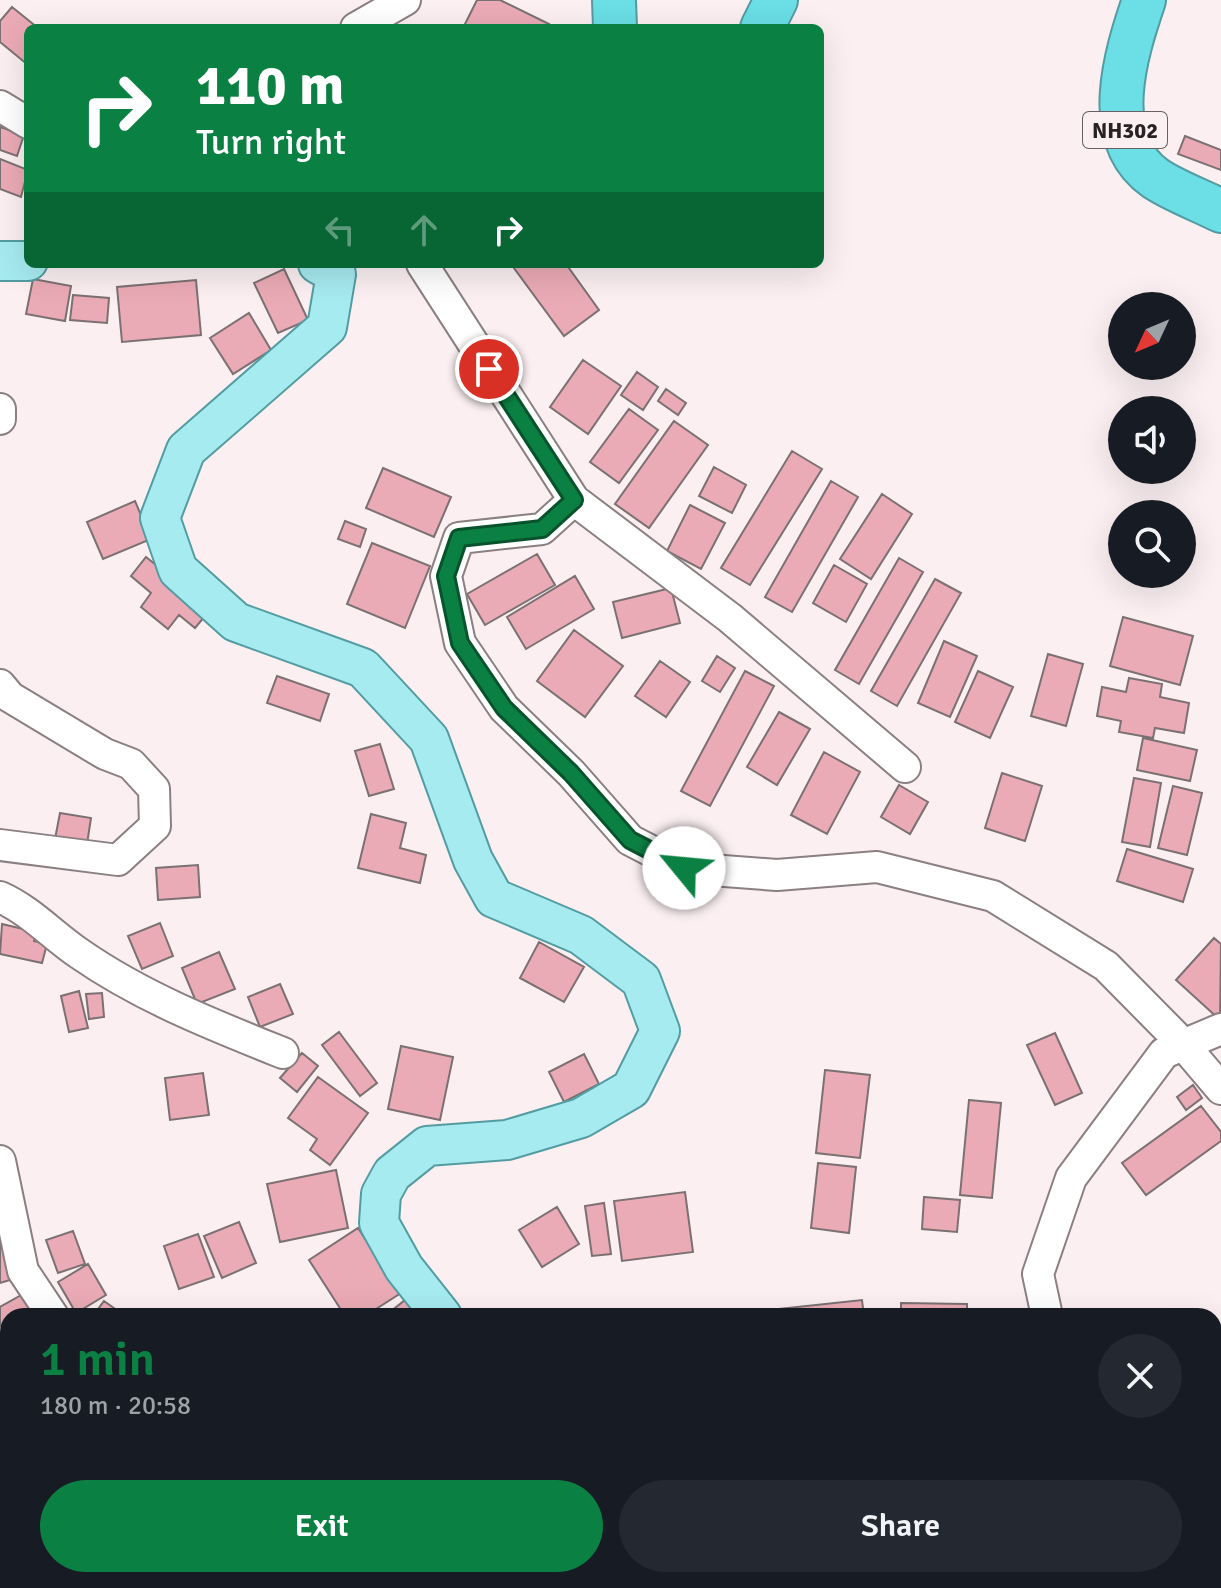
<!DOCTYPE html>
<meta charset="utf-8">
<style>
body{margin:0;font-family:Signika,sans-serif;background:#242831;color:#f1f3f6;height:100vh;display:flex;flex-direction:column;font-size:30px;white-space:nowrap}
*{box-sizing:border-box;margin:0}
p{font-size:26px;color:#9ea1a6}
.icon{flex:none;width:44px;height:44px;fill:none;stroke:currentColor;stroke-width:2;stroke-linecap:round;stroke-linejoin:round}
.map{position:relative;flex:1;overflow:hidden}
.side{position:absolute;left:0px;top:1308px;width:1222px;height:280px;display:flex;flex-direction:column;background:#171b24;border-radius:24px 24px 0 0;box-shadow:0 8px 32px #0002}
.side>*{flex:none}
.guide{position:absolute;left:24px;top:24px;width:800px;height:244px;border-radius:12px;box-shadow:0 8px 32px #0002;background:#0b8043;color:#fff;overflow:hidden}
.needle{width:52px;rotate:226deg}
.buttons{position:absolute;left:1108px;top:292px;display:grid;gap:16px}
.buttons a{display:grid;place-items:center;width:88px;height:88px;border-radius:50%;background:#171b24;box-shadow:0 8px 32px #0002;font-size:40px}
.pin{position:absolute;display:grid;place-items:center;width:68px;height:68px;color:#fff;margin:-34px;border:4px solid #fff;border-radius:50%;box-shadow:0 2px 8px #0007}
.me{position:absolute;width:88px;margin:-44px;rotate:298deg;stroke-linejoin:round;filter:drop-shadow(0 0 6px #0008)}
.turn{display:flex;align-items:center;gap:28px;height:168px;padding:0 40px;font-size:36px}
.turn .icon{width:104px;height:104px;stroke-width:2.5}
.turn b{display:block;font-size:56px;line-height:68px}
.lanes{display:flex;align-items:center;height:76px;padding:0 40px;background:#0003;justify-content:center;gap:40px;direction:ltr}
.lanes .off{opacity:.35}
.round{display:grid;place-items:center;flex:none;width:84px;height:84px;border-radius:42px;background:#242831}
.overview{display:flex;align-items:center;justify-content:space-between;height:136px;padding:0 40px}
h1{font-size:48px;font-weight:600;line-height:60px;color:#0b8043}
.cta{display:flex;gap:16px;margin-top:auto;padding:16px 40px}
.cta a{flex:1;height:92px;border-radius:48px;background:#0b8043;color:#fff;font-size:32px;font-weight:600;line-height:92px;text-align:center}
.cta a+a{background:#242831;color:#f1f3f6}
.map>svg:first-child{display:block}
.building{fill:#ebabb6;stroke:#7b7072;stroke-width:2}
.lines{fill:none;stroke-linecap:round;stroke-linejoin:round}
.minor-casing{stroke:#8a7f81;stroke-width:34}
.major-casing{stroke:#539ca2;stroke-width:42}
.highway-casing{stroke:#539ca2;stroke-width:46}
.minor{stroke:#fff;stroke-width:30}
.major{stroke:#a6ebf0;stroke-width:38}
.highway{stroke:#6bdee6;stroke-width:42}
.route-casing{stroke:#07532c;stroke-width:20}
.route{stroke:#0b8043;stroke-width:14}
.labels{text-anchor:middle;stroke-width:8;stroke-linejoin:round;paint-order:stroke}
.shield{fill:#fbeff1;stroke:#676061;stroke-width:2}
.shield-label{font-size:22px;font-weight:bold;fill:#272223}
</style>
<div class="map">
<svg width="1221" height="1588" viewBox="0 0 1221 1588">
<rect width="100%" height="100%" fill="#fbeff1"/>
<!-- building -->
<path class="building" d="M477 0H500L549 24 547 28H463Z
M12 7 38 28H28V65L0 42V21Z
M0 127 24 135 17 156 0 150Z
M1185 136 1221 150V170L1178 154Z
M0 159 28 170 21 197 0 189Z
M511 264H566L599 310 564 336Z
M284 269 308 320 278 333 254 283Z
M33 279 71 286 65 321 26 314Z
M196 280 201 335 122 342 117 287Z
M73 295 109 298 107 323 70 320Z
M249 313 271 350 233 374 210 338Z
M583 360 621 386 588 434 550 407Z
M637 372 658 387 643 410 621 395Z
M666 389 686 403 678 415 658 401Z
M629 409 658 430 619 483 590 462Z
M674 421 708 445 649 528 615 504Z
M792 451 822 469 750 585 721 568Z
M714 467 746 485 732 513 699 496Z
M383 468 451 497 434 537 366 508Z
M831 481 858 497 792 612 765 597Z
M882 494 912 514 871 579 840 559Z
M135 501 151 539 103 559 87 522Z
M690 505 725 523 701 569 667 551Z
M345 521 366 529 360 547 338 539Z
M372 543 430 566 405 628 347 604Z
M537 554 555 585 485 625 467 594Z
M146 557 211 609 195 628 179 615 168 629 141 607 151 593 131 576Z
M899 558 923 572 859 684 835 670Z
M834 565 867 584 846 622 813 603Z
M575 576 594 609 526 649 507 617Z
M935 579 961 593 897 706 871 691Z
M671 588 680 623 622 638 613 602Z
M1123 617 1193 636 1180 685 1110 666Z
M574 630 623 666 585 717 537 681Z
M944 641 977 656 950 717 918 703Z
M1048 654 1083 664 1066 726 1031 716Z
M717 656 735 668 720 692 702 681Z
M660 661 690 682 666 717 635 696Z
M745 671 774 686 710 806 681 791Z
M978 671 1013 687 990 738 955 722Z
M277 676 329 694 320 721 267 703Z
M1129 678 1162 684 1160 697 1189 703 1184 733 1155 728 1153 738 1119 732 1121 721 1097 716 1102 687 1126 692Z
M779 712 810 729 777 785 747 767Z
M1143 738 1197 750 1190 781 1137 770Z
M380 744 394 789 369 796 355 751Z
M824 752 860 772 827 834 791 815Z
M1002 773 1042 786 1025 841 985 828Z
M1134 778 1161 783 1150 847 1122 842Z
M899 785 928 802 910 834 881 817Z
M1173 786 1202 793 1187 855 1158 848Z
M60 813 91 818 87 844 55 839Z
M371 814 406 823 400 848 426 855 420 883 358 868Z
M1127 849 1193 869 1183 902 1117 881Z
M198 865 200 897 158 900 156 868Z
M160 923 173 956 142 969 128 936Z
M2 924 36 932 34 941 47 944 42 963 0 954Z
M1214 938 1221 944 1220 1020 1176 980Z
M539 942 584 967 564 1002 520 978Z
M219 952 235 989 197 1004 182 968Z
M280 984 293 1014 260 1027 248 997Z
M79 991 88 1028 69 1032 61 996Z
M102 993 104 1017 89 1019 86 994Z
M339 1032 377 1083 360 1096 322 1045Z
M1055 1033 1082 1093 1055 1105 1027 1045Z
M401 1046 453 1057 440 1120 388 1109Z
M302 1053 318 1066 297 1092 280 1078Z
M584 1054 599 1084 564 1102 549 1072Z
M825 1070 870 1075 860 1158 816 1153Z
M203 1073 209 1115 170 1120 165 1078Z
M318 1077 368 1113 330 1165 310 1150 317 1139 288 1118Z
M1193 1085 1202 1098 1186 1110 1177 1097Z
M969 1100 1001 1103 992 1198 960 1195Z
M1201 1106 1221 1132V1141L1146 1195 1122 1163Z
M818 1163 856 1167 849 1233 811 1228Z
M336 1170 348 1228 280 1242 267 1184Z
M685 1192 693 1252 622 1261 614 1201Z
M924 1197 960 1200 957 1232 922 1229Z
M604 1203 611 1254 592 1256 585 1206Z
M557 1207 579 1244 542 1267 519 1230Z
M239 1222 256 1263 222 1278 204 1236Z
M358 1228 401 1293 365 1316H345L309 1260Z
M73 1231 85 1264 58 1273 46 1240Z
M198 1234 214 1277 179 1289 164 1246Z
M0 1238 13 1279 0 1283Z
M88 1264 106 1295 76 1313 58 1282Z
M23 1294 35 1316H8V1338L0 1324V1307Z
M410 1296 426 1316H385Z
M862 1300 864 1316H742V1313Z
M104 1301 125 1316H93Z
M901 1303 967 1304V1316H901Z
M893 1309V1316H872V1310Z
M8 1419V1455L0 1456V1420Z
M0 1575 8 1580 22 1588H0Z
M43 1580H65L72 1583 70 1588H40Z
M195 1580H227L231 1588H199Z
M239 1580H270L247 1588H242Z
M884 1580H907L904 1588 883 1585Z"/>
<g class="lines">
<defs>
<path id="minor" d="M356 28 405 0
M0 106 28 123
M422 264 574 500 542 529 459 538 446 576 460 643 504 708 571 773 630 840 684 868 777 875 877 867 993 896 1106 966 1182 1043 1221 1089
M0 409V419
M574 500 730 618 905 767
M0 685 10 697 105 754 131 764 154 789 155 826 118 860 0 845
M0 897C31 911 52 935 80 954 142 997 213 1025 283 1053
M0 1161 23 1271 53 1316
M1047 1316 1038 1274 1071 1178 1164 1053 1221 1029
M0 1477 8 1475
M0 1551 8 1556
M104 1580 112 1588
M1134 1580 1140 1588"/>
<path id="major" d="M0 261H28
M318 264 336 274 327 327 186 450 160 518 178 570 236 622 363 668 429 739 473 860 494 898 581 935 641 980 660 1031 631 1089 581 1118 507 1140 427 1146 392 1174 381 1194 379 1223 404 1268 442 1316
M952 1588 956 1580"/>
<path id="highway" d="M614 0 615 28
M1144 0C1126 53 1099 138 1155 178 1174 191 1200 200 1221 211
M762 28 776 0"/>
</defs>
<!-- minor casing -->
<use href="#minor" class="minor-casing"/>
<!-- major casing -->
<use href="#major" class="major-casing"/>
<!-- highway casing -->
<use href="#highway" class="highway-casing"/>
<!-- minor -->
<use href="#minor" class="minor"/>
<!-- major -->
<use href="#major" class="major"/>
<!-- highway -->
<use href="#highway" class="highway"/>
</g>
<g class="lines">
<defs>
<path id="route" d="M489 369 574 500 542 529 459 538 446 576 460 643 504 708 571 773 630 840 684 868"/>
</defs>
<!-- route casing -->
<use href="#route" class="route-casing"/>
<!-- route -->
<use href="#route" class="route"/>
</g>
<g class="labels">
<!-- shield labels -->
<rect class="shield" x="1083" y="112" width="84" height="36" rx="6"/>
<g class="shield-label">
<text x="1125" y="138">NH302</text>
</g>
</g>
</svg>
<div class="buttons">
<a><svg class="needle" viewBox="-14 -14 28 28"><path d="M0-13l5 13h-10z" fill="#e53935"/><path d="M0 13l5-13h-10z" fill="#9ea1a6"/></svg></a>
<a><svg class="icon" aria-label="sound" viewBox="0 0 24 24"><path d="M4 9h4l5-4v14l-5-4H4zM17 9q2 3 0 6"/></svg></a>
<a><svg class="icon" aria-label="search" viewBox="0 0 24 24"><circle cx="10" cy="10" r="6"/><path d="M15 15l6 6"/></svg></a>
</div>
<div class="pin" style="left:489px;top:369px;background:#d93025"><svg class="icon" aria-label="arrive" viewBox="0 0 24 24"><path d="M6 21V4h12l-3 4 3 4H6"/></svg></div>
<svg class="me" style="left:684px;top:868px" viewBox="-20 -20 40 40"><circle r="19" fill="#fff"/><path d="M0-13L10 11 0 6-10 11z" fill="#0b8043"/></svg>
<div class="guide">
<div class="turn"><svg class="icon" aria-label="right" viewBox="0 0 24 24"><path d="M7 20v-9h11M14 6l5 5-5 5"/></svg><div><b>110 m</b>Turn right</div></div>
<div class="lanes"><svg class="icon off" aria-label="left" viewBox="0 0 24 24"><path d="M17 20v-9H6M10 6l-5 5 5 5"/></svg><svg class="icon off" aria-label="ahead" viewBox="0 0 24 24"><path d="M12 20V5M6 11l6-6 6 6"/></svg><svg class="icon" aria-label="right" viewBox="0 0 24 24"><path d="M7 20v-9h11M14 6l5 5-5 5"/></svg></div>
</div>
<section class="side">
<div class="overview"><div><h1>1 min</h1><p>180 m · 20:58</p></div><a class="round"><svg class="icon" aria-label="close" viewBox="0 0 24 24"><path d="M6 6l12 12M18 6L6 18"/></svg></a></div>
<div class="cta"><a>Exit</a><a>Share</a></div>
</section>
</div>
